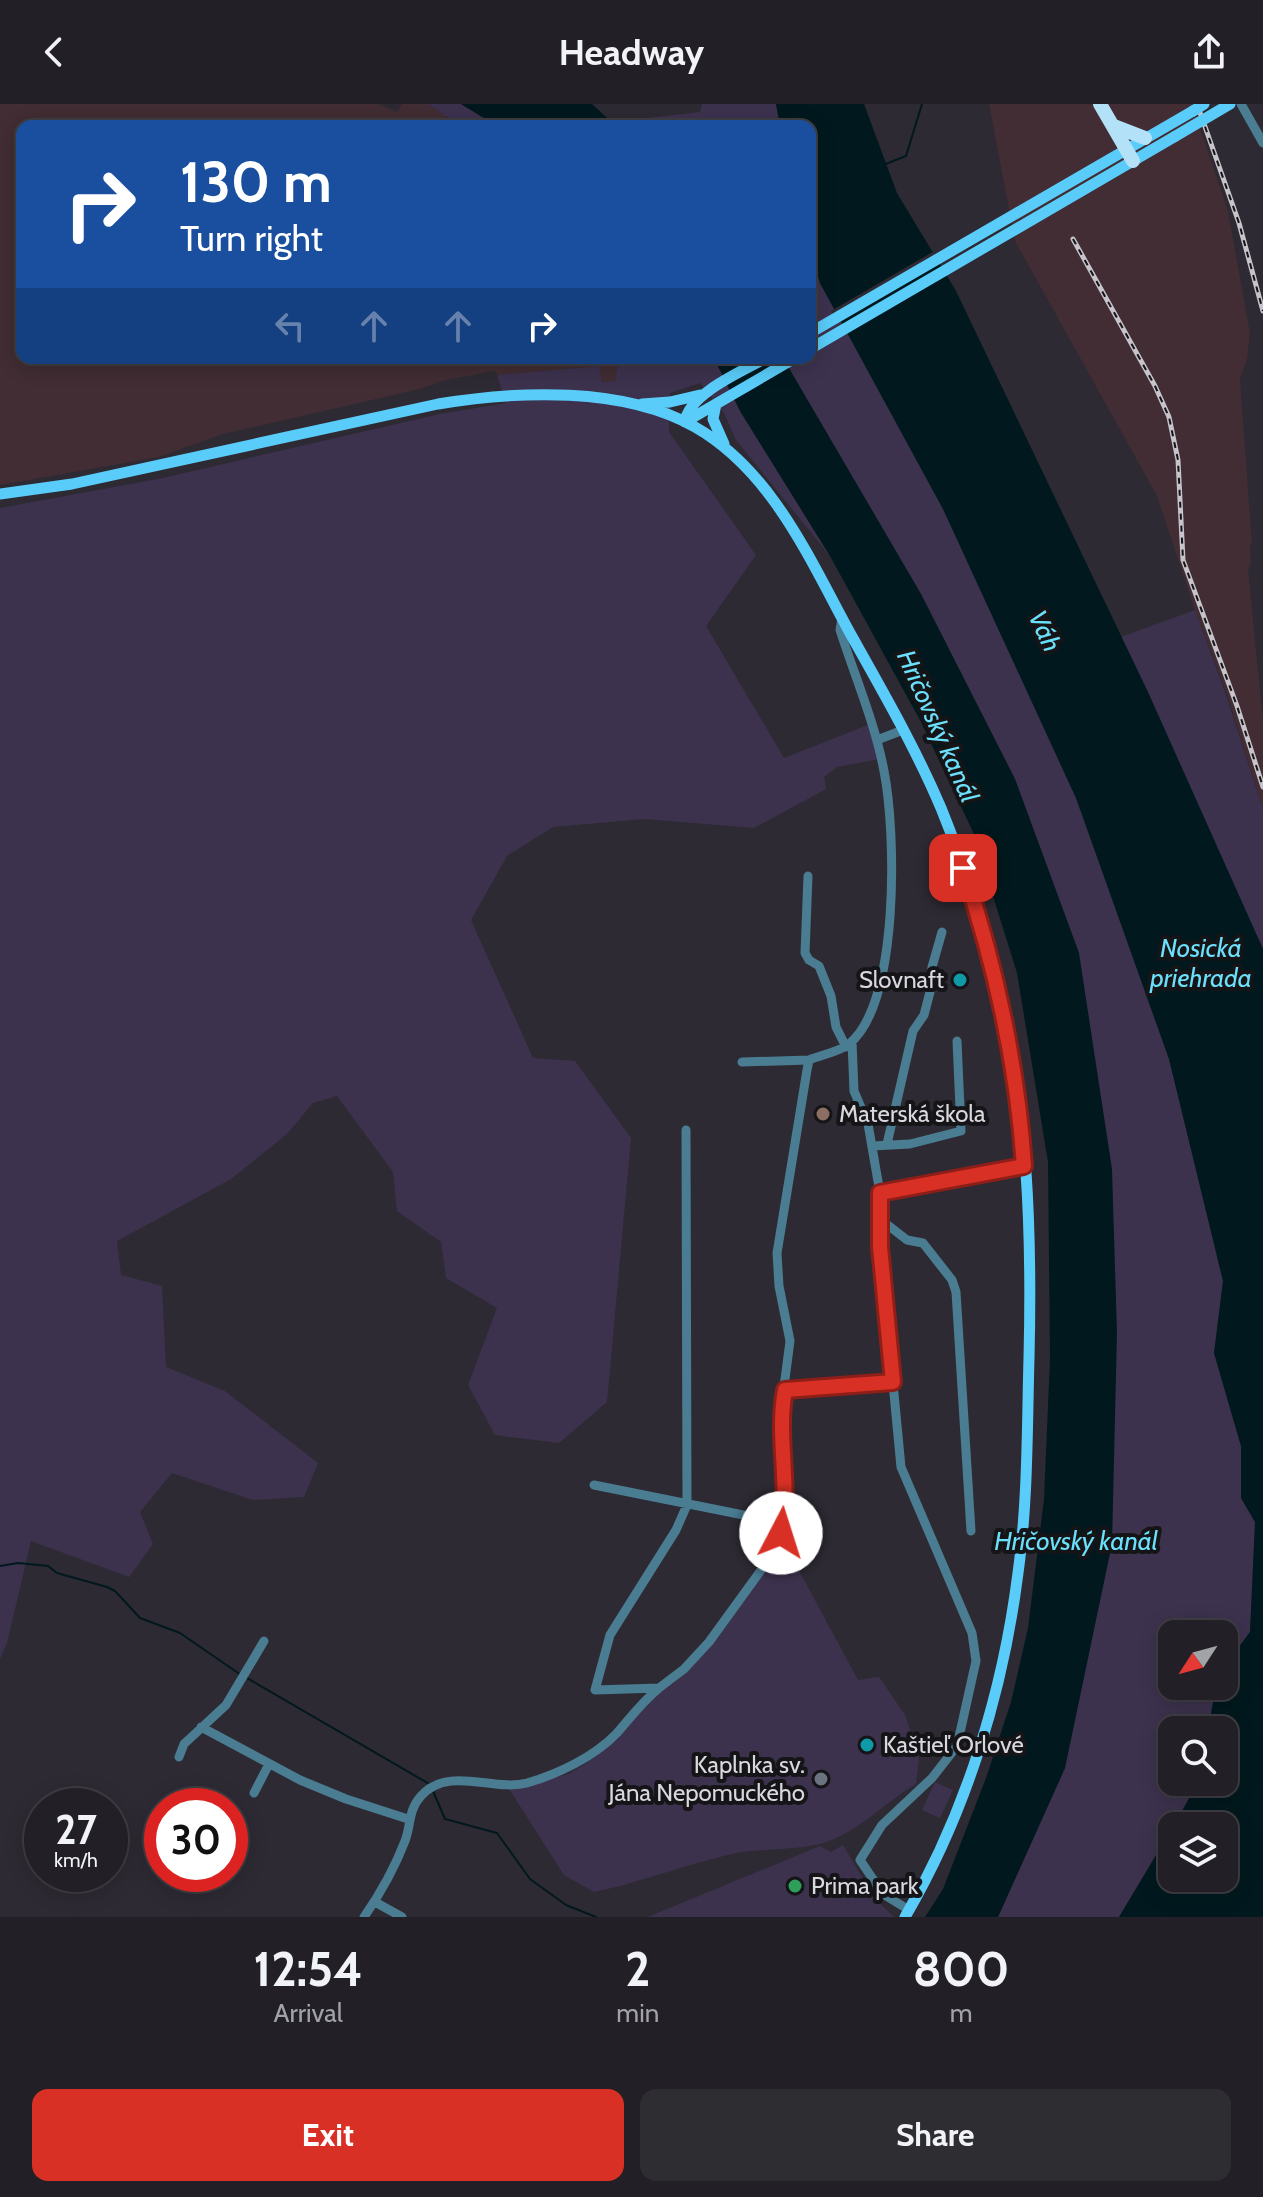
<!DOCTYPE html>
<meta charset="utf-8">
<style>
body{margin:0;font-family:Cabin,sans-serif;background:#2e2d32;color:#f1f3f6;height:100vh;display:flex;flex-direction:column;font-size:30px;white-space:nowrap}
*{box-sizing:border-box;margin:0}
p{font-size:26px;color:#a2a3a7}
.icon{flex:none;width:44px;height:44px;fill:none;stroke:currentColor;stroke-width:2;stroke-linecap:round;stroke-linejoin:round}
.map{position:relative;height:1813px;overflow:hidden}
.side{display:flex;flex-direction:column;background:#222026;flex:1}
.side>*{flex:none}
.hud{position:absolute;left:16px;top:16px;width:800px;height:244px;border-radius:16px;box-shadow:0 4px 20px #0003,0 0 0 2px #3f3e43;background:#1a4fa0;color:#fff;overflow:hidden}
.needle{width:52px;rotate:234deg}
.controls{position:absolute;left:1158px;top:1516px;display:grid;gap:16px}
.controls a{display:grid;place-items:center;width:80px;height:80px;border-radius:16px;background:#222026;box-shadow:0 4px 20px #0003,0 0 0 2px #3f3e43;font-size:40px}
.speed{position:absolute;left:24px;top:1684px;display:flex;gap:16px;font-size:40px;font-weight:700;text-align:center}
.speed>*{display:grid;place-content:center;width:104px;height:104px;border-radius:50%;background:#222026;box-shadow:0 4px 20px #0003,0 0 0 2px #3f3e43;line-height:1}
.speed small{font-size:20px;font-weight:400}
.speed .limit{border:12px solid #d22;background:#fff;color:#111}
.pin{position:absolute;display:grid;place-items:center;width:68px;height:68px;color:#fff;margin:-34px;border-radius:16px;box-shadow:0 4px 12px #0006}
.me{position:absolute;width:88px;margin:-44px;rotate:5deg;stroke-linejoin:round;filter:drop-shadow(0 0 6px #0008)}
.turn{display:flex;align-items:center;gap:28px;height:168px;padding:0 32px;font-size:36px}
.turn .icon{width:104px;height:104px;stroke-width:2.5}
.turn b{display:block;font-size:56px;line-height:68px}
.lanes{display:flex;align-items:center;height:76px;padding:0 32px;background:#0003;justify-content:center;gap:40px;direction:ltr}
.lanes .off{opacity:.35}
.eta{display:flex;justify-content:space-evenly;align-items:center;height:136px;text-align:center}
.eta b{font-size:48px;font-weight:700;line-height:56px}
.cta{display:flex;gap:16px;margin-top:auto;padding:16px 32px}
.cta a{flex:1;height:92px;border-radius:16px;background:#d93025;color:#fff;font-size:32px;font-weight:700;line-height:92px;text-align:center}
.cta a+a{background:#2e2d32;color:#f1f3f6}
header{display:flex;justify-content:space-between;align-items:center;height:104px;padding:0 32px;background:#222026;font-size:36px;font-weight:700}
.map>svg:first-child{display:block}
.industrial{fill:#412d33}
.green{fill:#3d324e}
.water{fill:#01191e}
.pier{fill:#2d2a33}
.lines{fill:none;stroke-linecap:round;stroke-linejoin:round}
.stream{stroke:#01191e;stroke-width:2}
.minor{stroke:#4a7c92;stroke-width:9}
.major{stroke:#5accf9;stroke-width:11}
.highway{stroke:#b3e1f7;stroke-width:14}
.rail-casing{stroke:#c6c4ca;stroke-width:5}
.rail{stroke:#151417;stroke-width:2;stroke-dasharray:6;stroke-linecap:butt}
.major-bridge{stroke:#5accf9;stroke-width:11}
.route-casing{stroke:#8d1f18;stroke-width:20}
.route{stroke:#d93025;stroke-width:14}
.culture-dot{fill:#0f9aa8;stroke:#151417;stroke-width:3}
.education-dot{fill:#8d6e63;stroke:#151417;stroke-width:3}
.worship-dot{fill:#6b7280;stroke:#151417;stroke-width:3}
.leisure-dot{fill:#2e9e5b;stroke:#151417;stroke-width:3}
.labels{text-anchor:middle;stroke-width:8;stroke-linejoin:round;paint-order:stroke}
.poi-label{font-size:24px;fill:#dad8de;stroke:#151417;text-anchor:start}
.water-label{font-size:26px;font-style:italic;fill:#6be0fb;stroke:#151417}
</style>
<header><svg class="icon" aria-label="back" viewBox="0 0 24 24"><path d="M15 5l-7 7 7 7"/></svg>Headway<svg class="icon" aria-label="share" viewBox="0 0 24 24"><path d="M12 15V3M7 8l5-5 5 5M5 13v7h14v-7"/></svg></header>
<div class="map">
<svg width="1263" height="1813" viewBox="0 0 1263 1813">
<rect width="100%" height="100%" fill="#2d2a33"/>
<!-- industrial -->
<path class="industrial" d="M0 0H378L397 8 402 0H428L460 22H22V254H619L615 277 602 278 599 262 497 271 495 267 446 276 416 286 223 330 159 353 0 381Z
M989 0H1192L1228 107 1250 229 1247 256 1240 275 1252 440 1250 442 1251 459 1248 465 1263 617V705L1225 585 1195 506 1157 392 1015 137Z"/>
<!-- green -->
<path class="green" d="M428 0H461L497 22H460Z
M702 0H776L780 22H616L613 18 700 8Z
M810 147 820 179 943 405 1076 694 1169 955 1223 1177 1214 1249 1241 1342V1394L1255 1418 1250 1528 1224 1563V1530H1172V1582H1216L1208 1626H1172V1678L1198 1679 1119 1813H998L1065 1664 1079 849 1015 675 921 490 783 254H810Z
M619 254H714L740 307 830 452 736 336 724 309 700 279 670 289 669 328 756 451 706 522 784 654 868 621 879 655 837 663 824 673 826 685 754 724 644 715 553 723 507 752 471 816 533 954 575 957 631 1034 607 1298 559 1339 495 1331 468 1281 497 1204 446 1174 441 1138 397 1107 393 1068 337 992 313 999 287 1030 231 1075 117 1137 121 1171 162 1182 166 1263 225 1287 318 1359 304 1393 253 1396 172 1369 140 1408 153 1440 129 1473 31 1437 7 1539 0 1555V404L158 375 440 310 506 299 497 271 599 262 602 278 615 277Z
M1195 506 1224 585 1263 705V845L1121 533Z
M789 1448 858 1576 879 1573 905 1611 919 1654 916 1680C887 1697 861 1725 829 1737 805 1747 758 1744 731 1750 685 1761 641 1778 594 1788L564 1771 509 1685 569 1670 602 1648 654 1592 675 1578 713 1540 776 1453Z
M935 1678 953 1686 940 1714 922 1706Z
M843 1741 875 1795 894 1813H648L820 1742 831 1748Z"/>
<!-- water -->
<path class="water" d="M461 0H592L616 22H497Z
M776 0H864L897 89 956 187 1148 588 1263 845V1813H1119L1172 1725V1774H1224V1722H1174L1198 1678H1224V1626H1208L1216 1582H1224V1563L1250 1528 1255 1418 1241 1394V1342L1214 1249 1223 1177 1169 955 1076 694 943 405 820 179 810 147V22H780Z
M714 254H783L921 490 1015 675 1079 849 1112 1065 1117 1229 1112 1440 1065 1664 998 1813H925L943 1785 986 1674 1011 1598 1028 1524 1044 1395 1050 1255 1048 1058 1017 869 973 728 921 618 830 452 740 307Z"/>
<!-- pier -->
<path class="pier" d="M936 146 943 157 837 218 831 207Z"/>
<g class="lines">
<!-- stream -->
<path class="stream" d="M883 61 906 52 922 0
M0 1462 18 1459 48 1462 57 1469 107 1483 115 1487 140 1514 180 1529 241 1571
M247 1574 431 1681
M433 1687 445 1715 497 1729 530 1775 566 1801 596 1813"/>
<!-- minor -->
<path class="minor" d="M1241 0 1263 39
M877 636 903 626
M808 772 805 849 809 856 819 862 831 892 836 923 846 943
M852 938 854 987 868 1020 880 1089V1143L901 1363 972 1529 976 1557 957 1642 932 1674 882 1721 860 1756 883 1790 909 1806
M742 958 809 956
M686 1026 687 1401 676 1426 610 1531 595 1586 659 1584 684 1565 709 1538 772 1451 779 1437 783 1419 786 1367 780 1313 790 1237 779 1182 777 1149 807 966 809 956C821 951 839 948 849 940 900 899 896 727 884 667 875 619 855 573 840 526L842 514
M887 1040 913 927 924 911 930 888 932 863 942 828
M873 1042 910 1040 961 1027 957 937
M880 1089 1024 1062
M880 1115 907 1136 923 1139 952 1176 956 1188 971 1427
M785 1286 893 1278
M594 1381 783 1419
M201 1623 300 1676 346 1695 408 1715
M179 1653 184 1640 226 1601 264 1537
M254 1689 269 1660
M375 1798 402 1813
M364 1813C380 1790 395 1763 405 1737 411 1722 408 1706 421 1692 449 1661 493 1688 527 1679 558 1670 594 1653 617 1629 631 1613 642 1598 659 1584"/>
<!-- major -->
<path class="major" d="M810 229 1193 7
M810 245 1174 33
M642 300 670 298 700 291
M716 300 713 315 724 340
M685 318 795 254
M685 318C688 290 743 267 766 254
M0 390 72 380 438 300C517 287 623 282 695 323 772 367 809 454 850 529 882 586 915 643 941 704 964 761 984 822 998 882 1028 1002 1032 1130 1029 1254 1027 1325 1028 1397 1018 1469 1003 1588 966 1709 905 1813"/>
<!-- highway -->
<path class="highway" d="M1100 0 1133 57
M1114 22 1145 34"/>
<defs>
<path id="rail" d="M1197 0 1239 119 1263 207
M1073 135 1155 282 1169 313 1178 356 1183 456 1237 602 1263 683"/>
</defs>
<!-- rail casing -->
<use href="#rail" class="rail-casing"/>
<!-- rail -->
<use href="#rail" class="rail"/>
<!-- major-bridge -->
<path class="major-bridge" d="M1193 7 1204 0
M1174 33 1230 0"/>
</g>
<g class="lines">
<defs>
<path id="route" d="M781 1429C791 1381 776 1334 785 1286L893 1278 880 1143V1089L1024 1062C1017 958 996 863 963 764"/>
</defs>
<!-- route casing -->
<use href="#route" class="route-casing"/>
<!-- route -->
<use href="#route" class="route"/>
</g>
<!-- markers -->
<g class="culture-dot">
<circle cx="960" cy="876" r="8"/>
<circle cx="867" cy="1641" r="8"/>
</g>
<circle class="education-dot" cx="823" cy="1010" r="8"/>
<circle class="worship-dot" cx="821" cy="1675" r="8"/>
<circle class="leisure-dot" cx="795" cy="1782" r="8"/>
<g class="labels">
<!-- poi labels -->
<g class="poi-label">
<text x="944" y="884" text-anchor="end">Slovnaft</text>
<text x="839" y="1018">Materská škola</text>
<text x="883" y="1649">Kaštieľ Orlové</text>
<text x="805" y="1669" text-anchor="end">Kaplnka sv.<tspan x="805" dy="28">Jána Nepomuckého</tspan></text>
<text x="811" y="1790">Prima park</text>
</g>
<!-- water labels -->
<g class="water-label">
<text transform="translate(1045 527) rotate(65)" y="9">Váh</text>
<text transform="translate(938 622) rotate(66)" y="9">Hričovský kanál</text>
<text x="1201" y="853">Nosická<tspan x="1201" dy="30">priehrada</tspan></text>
<text x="1076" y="1446">Hričovský kanál</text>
</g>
</g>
</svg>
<div class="controls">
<a><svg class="needle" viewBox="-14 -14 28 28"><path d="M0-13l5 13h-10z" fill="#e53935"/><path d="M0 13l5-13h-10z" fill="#a2a3a7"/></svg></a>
<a><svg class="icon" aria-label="search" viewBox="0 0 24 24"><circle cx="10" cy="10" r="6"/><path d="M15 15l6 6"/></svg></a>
<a><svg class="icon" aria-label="layers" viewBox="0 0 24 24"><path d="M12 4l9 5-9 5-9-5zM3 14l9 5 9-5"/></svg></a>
</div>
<div class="speed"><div>27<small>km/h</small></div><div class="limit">30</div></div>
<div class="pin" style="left:963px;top:764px;background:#d93025"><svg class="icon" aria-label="arrive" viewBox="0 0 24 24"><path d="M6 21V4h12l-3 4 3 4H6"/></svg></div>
<svg class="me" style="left:781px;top:1429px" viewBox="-20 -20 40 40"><circle r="19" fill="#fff"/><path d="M0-13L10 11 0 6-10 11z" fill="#d93025"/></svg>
<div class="hud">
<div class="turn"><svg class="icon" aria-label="right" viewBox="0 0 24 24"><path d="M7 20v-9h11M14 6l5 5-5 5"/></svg><div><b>130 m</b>Turn right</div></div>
<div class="lanes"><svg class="icon off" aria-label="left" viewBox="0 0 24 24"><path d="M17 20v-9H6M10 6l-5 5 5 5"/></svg><svg class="icon off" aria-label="ahead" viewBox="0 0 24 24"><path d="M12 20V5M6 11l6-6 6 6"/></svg><svg class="icon off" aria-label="ahead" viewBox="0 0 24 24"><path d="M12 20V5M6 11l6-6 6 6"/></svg><svg class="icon" aria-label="right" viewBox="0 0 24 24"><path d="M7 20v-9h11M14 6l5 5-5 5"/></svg></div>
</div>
</div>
<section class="side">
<div class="eta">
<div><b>12:54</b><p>Arrival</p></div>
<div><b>2</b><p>min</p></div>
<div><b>800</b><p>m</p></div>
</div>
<div class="cta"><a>Exit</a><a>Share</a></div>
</section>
